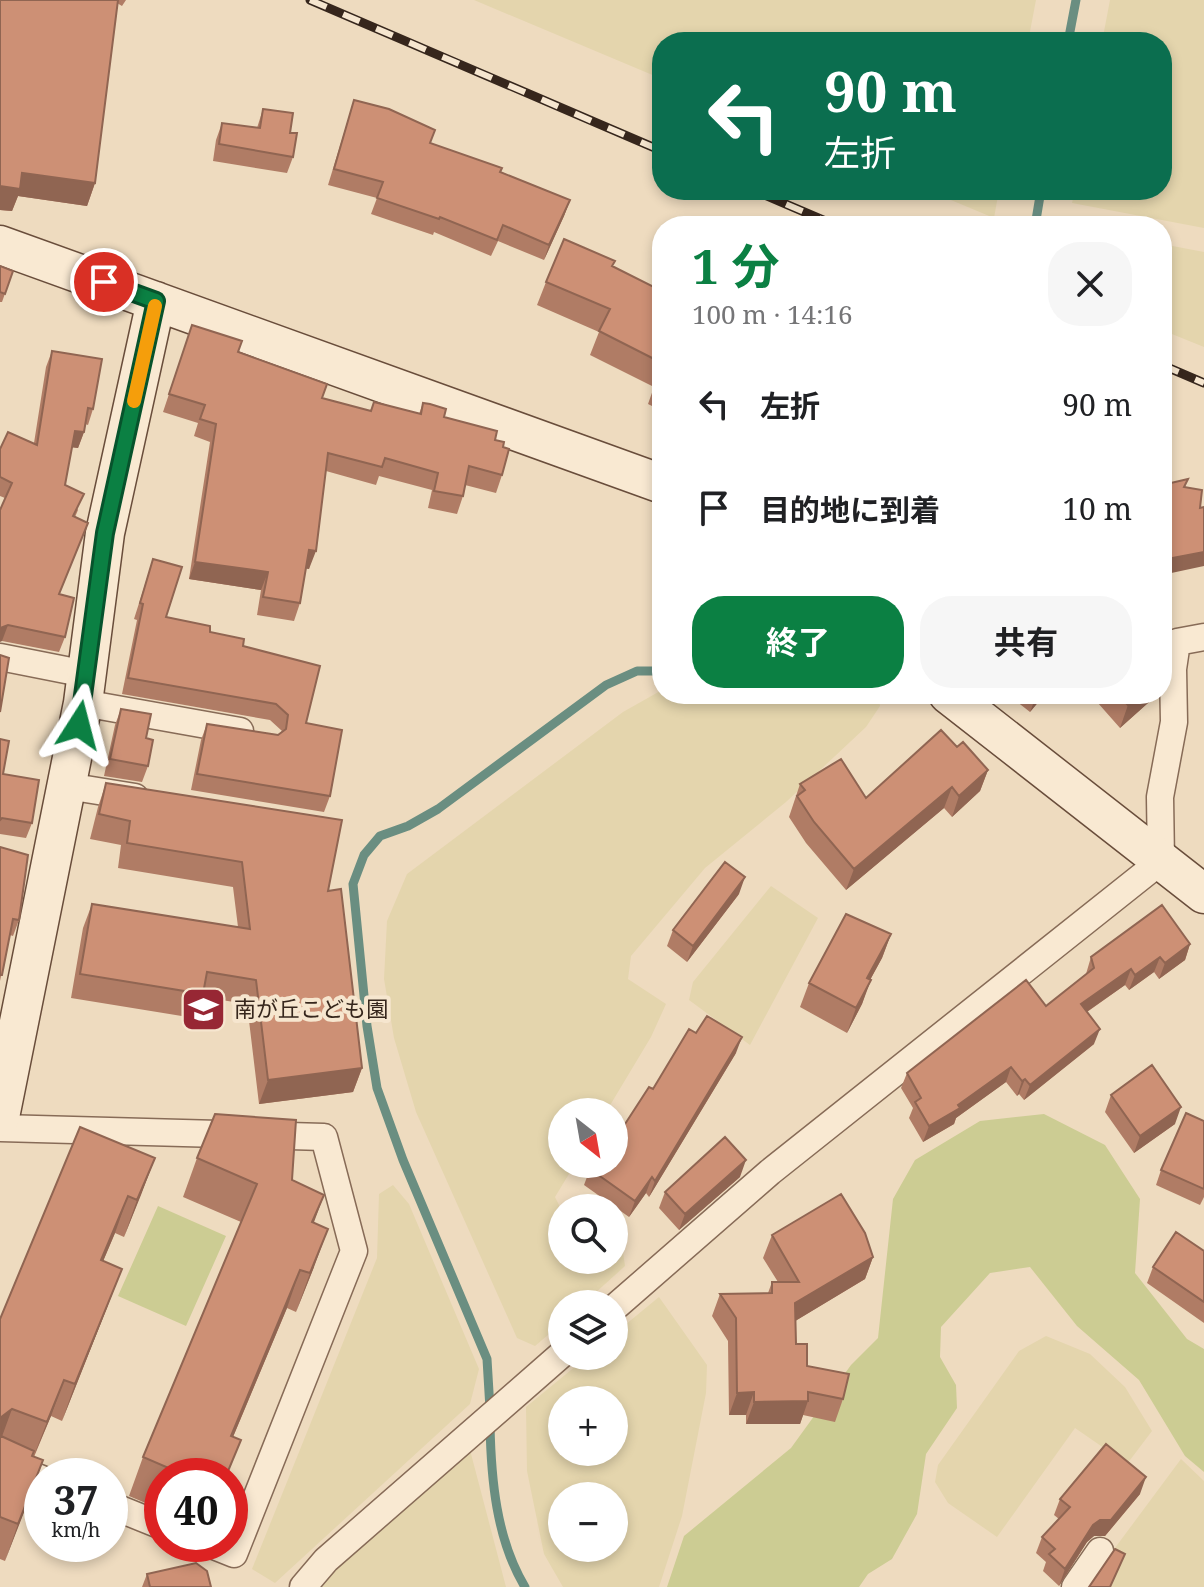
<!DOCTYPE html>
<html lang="ja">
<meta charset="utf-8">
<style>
body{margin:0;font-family:"Noto Serif","Noto Sans JP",serif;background:#f6f6f6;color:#202124;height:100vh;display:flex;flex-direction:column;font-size:30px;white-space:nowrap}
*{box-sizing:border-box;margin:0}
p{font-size:26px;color:#757577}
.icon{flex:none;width:44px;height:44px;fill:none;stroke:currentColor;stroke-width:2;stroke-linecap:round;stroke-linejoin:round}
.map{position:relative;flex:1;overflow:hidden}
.details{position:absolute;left:652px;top:216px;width:520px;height:488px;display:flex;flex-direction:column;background:#fff;border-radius:32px;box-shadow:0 4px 12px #0003}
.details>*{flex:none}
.banner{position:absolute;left:652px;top:32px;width:520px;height:168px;border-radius:32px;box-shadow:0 4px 12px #0003;background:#0b6e4f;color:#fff;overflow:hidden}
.needle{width:52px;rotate:149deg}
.fabs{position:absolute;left:548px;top:1098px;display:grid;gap:16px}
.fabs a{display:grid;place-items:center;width:80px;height:80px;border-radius:50%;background:#fff;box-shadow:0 4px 12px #0003;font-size:40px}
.speed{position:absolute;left:24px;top:1458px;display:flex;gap:16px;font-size:40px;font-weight:700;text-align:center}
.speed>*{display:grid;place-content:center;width:104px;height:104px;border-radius:50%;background:#fff;box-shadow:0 4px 12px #0003;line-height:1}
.speed small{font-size:20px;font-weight:400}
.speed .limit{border:12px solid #d22;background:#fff;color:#111}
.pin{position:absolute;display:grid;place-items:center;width:68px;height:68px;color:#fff;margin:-34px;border:4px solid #fff;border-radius:50%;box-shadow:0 2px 8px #0007}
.me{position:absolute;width:88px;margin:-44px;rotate:9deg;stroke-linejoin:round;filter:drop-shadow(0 0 6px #0008)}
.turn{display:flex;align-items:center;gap:28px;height:168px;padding:0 40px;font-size:36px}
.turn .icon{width:104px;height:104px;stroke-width:2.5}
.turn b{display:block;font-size:56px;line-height:68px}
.round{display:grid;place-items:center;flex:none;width:84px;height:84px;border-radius:32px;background:#f6f6f6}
.overview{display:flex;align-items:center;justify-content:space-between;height:136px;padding:0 40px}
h1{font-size:48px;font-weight:700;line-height:60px;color:#0b8043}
.button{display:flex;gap:16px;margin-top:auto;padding:16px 40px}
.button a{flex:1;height:92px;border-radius:32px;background:#0b8043;color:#fff;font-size:32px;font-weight:700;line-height:92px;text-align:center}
.button a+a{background:#f6f6f6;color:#202124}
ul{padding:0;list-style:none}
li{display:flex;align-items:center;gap:24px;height:104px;padding:0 40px}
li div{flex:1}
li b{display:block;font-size:30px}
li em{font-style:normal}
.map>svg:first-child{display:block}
.farmland{fill:#e4d5ad;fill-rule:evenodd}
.green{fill:#cccc93}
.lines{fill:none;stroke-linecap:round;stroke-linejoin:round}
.stream{stroke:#6a8e81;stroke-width:9}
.street-casing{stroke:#876b57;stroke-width:29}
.secondary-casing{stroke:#694d3b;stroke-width:41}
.street{stroke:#f9e9d2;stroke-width:26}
.secondary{stroke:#f9e9d2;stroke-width:38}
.rail-casing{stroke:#36261c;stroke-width:9}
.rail{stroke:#f6e6cf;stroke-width:6;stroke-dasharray:18;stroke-linecap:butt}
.wall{fill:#b07c65}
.shaded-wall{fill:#906552}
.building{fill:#cd9075;stroke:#906552;stroke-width:2}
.route-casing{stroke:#07532c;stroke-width:20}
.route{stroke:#0b8043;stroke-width:14}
.slow{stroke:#f59e0b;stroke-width:14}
.labels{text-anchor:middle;stroke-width:8;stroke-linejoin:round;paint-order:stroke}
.poi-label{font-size:22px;fill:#36261c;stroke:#f6e6cf;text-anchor:start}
</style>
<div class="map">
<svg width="1204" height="1587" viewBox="0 0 1204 1587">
<rect width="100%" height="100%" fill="#eedbbf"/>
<!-- farmland -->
<path class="farmland" d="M474 0H1036L1028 42H662V79Z
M1110 0H1204V228L1072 203 1075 190H1162V42H1102Z
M927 190H999L994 218Z
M1162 244 1204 252V347L1162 330Z
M662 690V694H720L746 700 756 694H878L880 706 866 727 786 802 705 868 631 956 628 979 666 1004 651 1037 606 1112H562V1164H575L555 1197 562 1211V1260H614V1247L623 1252 625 1266 583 1304H562V1323L535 1346 517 1338 416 1112 394 1038 384 979 387 921 407 874 623 712Z
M771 886 818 918 750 1045 689 1000 693 982Z
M393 1185 409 1204 479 1369 470 1404 275 1583 252 1569 377 1258 379 1194Z
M659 1297 707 1365 706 1393 682 1516 659 1587H563L544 1554 527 1471 526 1407 588 1356H614V1334ZM562 1400H614V1452H562ZM614 1496V1548H562V1496Z
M1046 1336 1090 1354 1125 1387 1152 1431 1127 1464 1075 1428 997 1537 948 1503 935 1482 938 1465 1019 1351Z
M470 1450 506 1587H321L333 1571Z
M1181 1459 1204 1481V1587H1086Z"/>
<!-- green -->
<path class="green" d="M1044 1114 1105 1145 1140 1199 1135 1273 1187 1339 1204 1349V1472L1185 1456 1139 1380 1077 1326 1030 1267 990 1273 941 1327 940 1357 956 1385 957 1408 926 1454 917 1514 892 1559 868 1574 859 1587H667L684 1536 791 1448 851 1365 878 1338 893 1199 915 1160 980 1121Z
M158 1206 226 1236 186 1326 118 1296Z"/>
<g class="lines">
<!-- stream -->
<path class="stream" d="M1068 42 1076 0
M1035 226 1041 190
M490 1409 487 1359 403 1160 377 1088 367 1026 353 884 364 855 380 836 408 826 438 809 606 685 637 671H662
M490 1424C491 1478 496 1539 525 1587"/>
<defs>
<path id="street" d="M0 657 86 674
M83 703 240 731
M67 786 135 797
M0 1128 324 1137 354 1251 234 1554 209 1544
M614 1308 770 1172 1161 861 1160 797 1174 722 1173 669 1177 642 1204 637
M0 1462 42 1479
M110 1505 162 1526
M303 1587 326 1560 562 1354
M1075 1587 1100 1551"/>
<path id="secondary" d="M0 245 662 484
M948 694 1204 894
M0 1117 83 703 105 533 156 301"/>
</defs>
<!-- street casing -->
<use href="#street" class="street-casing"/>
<!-- secondary casing -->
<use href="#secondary" class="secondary-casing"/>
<!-- street -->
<use href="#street" class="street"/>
<!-- secondary -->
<use href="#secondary" class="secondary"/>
<defs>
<path id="rail" d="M310 0 662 151
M753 190 837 226
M1162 365 1204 383"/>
</defs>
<!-- rail casing -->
<use href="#rail" class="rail-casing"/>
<!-- rail -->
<use href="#rail" class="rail"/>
</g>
<!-- wall -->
<path class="wall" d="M0 0H126L122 6 117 3 95 183 87 206 18 196 12 211 0 210Z
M354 100 430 143 570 200 564 216 544 260 498 241 491 256 434 232 433 235 371 214 377 198 328 185Z
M263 109 290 133 293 157 287 173 213 161 216 140 222 123 257 128Z
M0 266 13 271 2 302H0Z
M613 267 662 291V411L648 404 654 387 590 355 599 332 537 305 546 282Z
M192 325 322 398 370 411 419 414 423 403 444 417 495 440 503 447 502 475 496 493 465 485 463 496 457 514 428 508 432 490 379 476 376 485 326 471 309 569 306 568 300 603 294 621 257 615 261 590 189 579 210 442 194 436 198 423 163 412Z
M52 351 93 409 88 425 85 424 84 432 78 448 72 447 65 485 78 510 75 517 88 523 59 594 65 637 59 652 2 641 5 498 0 496V449L34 443 46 367Z
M153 559 166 617 210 632 243 646 306 723 330 796 324 812 191 790 201 740 207 724 278 735 282 731 270 720 122 694 137 620 134 619Z
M1007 694H1045L1030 712Z
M1090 694H1158L1120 728Z
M121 709 148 766 142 782 104 776 115 725Z
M0 739 3 774 32 823 26 838 0 834Z
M957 747 988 770 980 791 952 817 944 808 846 890 806 843 789 817 800 784 866 798Z
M106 783 328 891 362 1068 353 1092 259 1104 247 1004 202 997 194 1018 71 998 83 928 92 904 238 927 233 887 118 868 121 845 90 839 98 807Z
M0 847 19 920 13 936 10 935 0 981Z
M739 894 687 962 667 946 673 930Z
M891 934 882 958 870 980 862 1004 847 1033 800 1007 809 983Z
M1190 944 1185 960 1159 979 1154 972 1129 990 1125 985 1087 1012 1094 1044 1024 1100 1019 1094 1017 1096 1006 1082 956 1118 954 1124 923 1142 909 1118 913 1108 901 1088 907 1073 1046 1006 1086 974 1091 957Z
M736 1053 649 1197 646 1193 629 1217 584 1185 590 1169 614 1164 653 1089Z
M1111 1095 1175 1124 1134 1153 1105 1112Z
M1204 1121V1197L1200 1205 1156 1185 1161 1170Z
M155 1158 124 1237 115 1233 103 1261 108 1305 62 1421 51 1416 34 1457 43 1460 5 1561 0 1559V1319Z
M197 1158 292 1180 314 1223V1267L296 1312 287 1308 233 1437 228 1476H162V1510L129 1496 143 1457 241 1222 183 1197Z
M740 1177 679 1230 659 1208 665 1192Z
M772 1235 873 1257 865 1279 795 1321 796 1344 807 1366 843 1399 835 1422 803 1415 800 1424H746V1415H729L728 1341 712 1316 720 1294 768 1293 772 1282H778L763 1258Z
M1204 1251V1323L1147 1283 1153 1267Z
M1140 1494 1105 1536H1094L1087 1542 1059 1586 1043 1571 1046 1562 1036 1553 1042 1537 1059 1519 1054 1515 1060 1499Z
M147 1574 150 1587H142Z"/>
<!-- shaded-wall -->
<path class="shaded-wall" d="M22 173 95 183 87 206 18 196 12 211 0 210V186Z
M570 200 564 216 544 260 549 245Z
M75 431 84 432 78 448 69 447Z
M309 550 316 551 309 569 302 568Z
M1204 552V566L1162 575V560Z
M195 562 268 572 261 590 189 579Z
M8 625 2 641 0 642V628Z
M1037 694H1045L1030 712Z
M1141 694H1158L1120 728 1128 705Z
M988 770 980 791 952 817 959 796Z
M952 787 944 808 846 890 854 869Z
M745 877 739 894 687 962 693 946Z
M891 934 882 958 858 1002 867 978Z
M1190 944 1185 960 1159 979 1165 963Z
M1160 957 1154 972 1129 990 1135 975Z
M1131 969 1125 985 1075 1020 1081 1004Z
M871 980 862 1004 847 1033 856 1008Z
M1100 1029 1094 1044 1024 1100 1030 1085Z
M742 1037 736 1053 649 1197 655 1181Z
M1011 1067 1006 1082 956 1118 954 1124 923 1142 929 1126Z
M362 1068 353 1092 259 1104 268 1080Z
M1025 1079 1019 1094 1017 1096 1022 1081Z
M1181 1107 1175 1124 1134 1153 1140 1136Z
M155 1158 141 1195 124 1237 137 1200Z
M746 1160 740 1177 679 1230 685 1214Z
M652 1177 646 1193 629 1217 635 1201Z
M324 1195 310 1233 312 1222Z
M128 1196 115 1233 88 1297 101 1260Z
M328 1229 314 1267 296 1312 310 1273Z
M873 1257 865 1279 787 1326 795 1303Z
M122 1269 108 1305 62 1421 75 1384Z
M300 1270 287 1308 217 1475 231 1436Z
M64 1380 51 1416 33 1458 47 1422Z
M754 1392 746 1415H729L737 1393Z
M808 1401 800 1424H746L754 1402Z
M12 1409 0 1442V1418Z
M43 1460 30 1497 5 1561 18 1524Z
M1146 1477 1140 1494 1105 1536H1094L1087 1542 1059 1586 1065 1569 1093 1525Z"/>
<!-- building -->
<path class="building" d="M0 0H118L95 183 22 173 20 189 0 186Z
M354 100 389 109 435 130 430 143 502 168 500 172 570 200 549 245 503 225 497 240 440 217 439 219 377 198 383 182 334 169Z
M263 109 293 113 290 133H297L293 157 219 144 222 123 260 128Z
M564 239 615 261 612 266 662 291V363L599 331 610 309 546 282Z
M0 266 13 271 5 294 0 292Z
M192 325 242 341 238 352 327 384 322 398 371 411 374 402 421 414 423 403 430 404 446 409 444 417 497 431 495 440 504 442 503 447 509 449 502 475 469 466 463 496 434 491 438 473 385 458 382 467 328 453 316 551 309 550 300 603 263 597 268 572 195 562 216 424 200 419 205 405 169 394Z
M52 351 102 359 93 409 88 408 84 432 75 431 65 485 84 494 73 516 88 523 59 594 74 598 65 637 8 625 0 628V510L12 483 0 477V449L8 432 37 445Z
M662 368V383L657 380Z
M1188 479 1184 487 1202 490 1200 508 1204 507V552L1162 560V485Z
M153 559 182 567 166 617 210 626V632L244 639 243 646 320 666 306 723 342 730 330 796 197 774 207 724 278 735 286 729 288 715 276 704 128 678 143 604 140 603Z
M1162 627 1167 632 1166 672 1162 676Z
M0 655 9 658 0 712Z
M1118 694H1141L1128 705Z
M121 709 151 714 146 738 153 740 148 766 110 759Z
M941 730 957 747 963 742 988 770 959 796 952 787 854 869 814 822 797 796 805 790 800 784 841 759 866 798Z
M0 739 9 741 3 774 39 780 32 823 2 818 0 820Z
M106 783 342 820 328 891 341 889 362 1068 268 1080 256 980 207 972 203 994 80 974 92 904 250 929 242 862 127 843 130 821 99 814Z
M0 847 28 855 19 920 13 919 2 975H0Z
M725 862 745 877 693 946 673 930Z
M1162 905 1190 944 1165 963 1160 957 1135 975 1131 969 1081 1004 1100 1029 1030 1085 1025 1079 1022 1081 1011 1067 958 1105 960 1108 929 1126 915 1102 921 1098 907 1073 1026 980 1046 1006 1094 968 1091 957Z
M846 914 891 934 867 978 871 980 856 1008 809 983Z
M707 1016 742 1037 655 1181 652 1177 635 1201 590 1169 593 1164H614V1141L649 1087 653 1089 689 1029 696 1033Z
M1152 1065 1181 1107 1140 1136 1111 1095Z
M1186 1113 1204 1121V1189L1161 1170Z
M215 1114 296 1120 292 1180 324 1195 312 1222 328 1229 310 1273 300 1270 231 1436 241 1440 226 1476H187L143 1457 257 1184 197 1158Z
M80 1127 155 1158 137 1200 128 1196 101 1260 122 1269 75 1384 64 1380 47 1422 12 1409 0 1418V1319Z
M725 1137 746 1160 685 1214 665 1192Z
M841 1194 865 1233 873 1257 795 1303 796 1344H807V1366L849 1374 843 1399 808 1392V1401L754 1402V1392L737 1393 736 1318 720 1294 772 1293V1282H799L772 1235Z
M1176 1232 1204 1251V1302L1153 1267Z
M0 1426 1 1436 34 1451 32 1456 43 1460 18 1524 0 1517Z
M1106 1444 1146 1477 1111 1520H1100L1093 1525 1065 1569 1049 1554 1055 1549 1042 1537 1070 1507 1060 1499Z
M1115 1549 1125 1554 1110 1587H1089Z
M196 1563 207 1571 211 1587H150L147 1574Z"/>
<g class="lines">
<defs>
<path id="route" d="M79 725 105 533 156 301 104 282"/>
</defs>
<!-- route casing -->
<use href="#route" class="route-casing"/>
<!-- route -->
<use href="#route" class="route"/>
<!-- slow -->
<path class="slow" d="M134 401 155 306"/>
</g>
<!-- icons -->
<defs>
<symbol id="school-square" viewBox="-11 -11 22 22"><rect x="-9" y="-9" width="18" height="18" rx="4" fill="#972734" stroke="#f6e6cf"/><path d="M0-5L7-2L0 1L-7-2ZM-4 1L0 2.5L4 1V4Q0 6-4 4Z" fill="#fff"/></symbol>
</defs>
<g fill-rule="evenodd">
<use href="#school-square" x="178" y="984" width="51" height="51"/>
</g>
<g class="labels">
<!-- poi labels -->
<g class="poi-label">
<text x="234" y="1017">南が丘こども園</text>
</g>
</g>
</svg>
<div class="fabs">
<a><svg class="needle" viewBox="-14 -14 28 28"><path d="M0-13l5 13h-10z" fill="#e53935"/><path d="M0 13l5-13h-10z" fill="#757577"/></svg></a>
<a><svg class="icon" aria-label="search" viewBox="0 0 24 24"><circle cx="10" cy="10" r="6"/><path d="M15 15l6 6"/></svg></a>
<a><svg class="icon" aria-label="layers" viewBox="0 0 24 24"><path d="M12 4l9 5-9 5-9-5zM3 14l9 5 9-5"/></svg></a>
<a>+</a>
<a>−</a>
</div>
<div class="speed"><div>37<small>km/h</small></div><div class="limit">40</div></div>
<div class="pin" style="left:104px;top:282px;background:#d93025"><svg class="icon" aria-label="arrive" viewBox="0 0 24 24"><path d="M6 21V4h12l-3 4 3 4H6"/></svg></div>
<svg class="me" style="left:79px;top:725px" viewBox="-20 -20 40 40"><path d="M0-17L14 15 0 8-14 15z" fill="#0b8043" stroke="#fff" stroke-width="4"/></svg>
<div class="banner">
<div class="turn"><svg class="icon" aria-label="left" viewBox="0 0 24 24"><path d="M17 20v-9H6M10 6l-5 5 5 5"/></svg><div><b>90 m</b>左折</div></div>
</div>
<section class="details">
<div class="overview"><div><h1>1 分</h1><p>100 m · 14:16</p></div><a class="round"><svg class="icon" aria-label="close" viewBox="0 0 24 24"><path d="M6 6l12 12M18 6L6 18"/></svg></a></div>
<ul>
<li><svg class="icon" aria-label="left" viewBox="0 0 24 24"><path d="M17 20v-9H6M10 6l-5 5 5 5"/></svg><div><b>左折</b></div><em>90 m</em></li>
<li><svg class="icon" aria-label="arrive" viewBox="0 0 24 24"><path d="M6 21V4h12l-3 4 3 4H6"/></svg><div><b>目的地に到着</b></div><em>10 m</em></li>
</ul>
<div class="button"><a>終了</a><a>共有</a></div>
</section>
</div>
